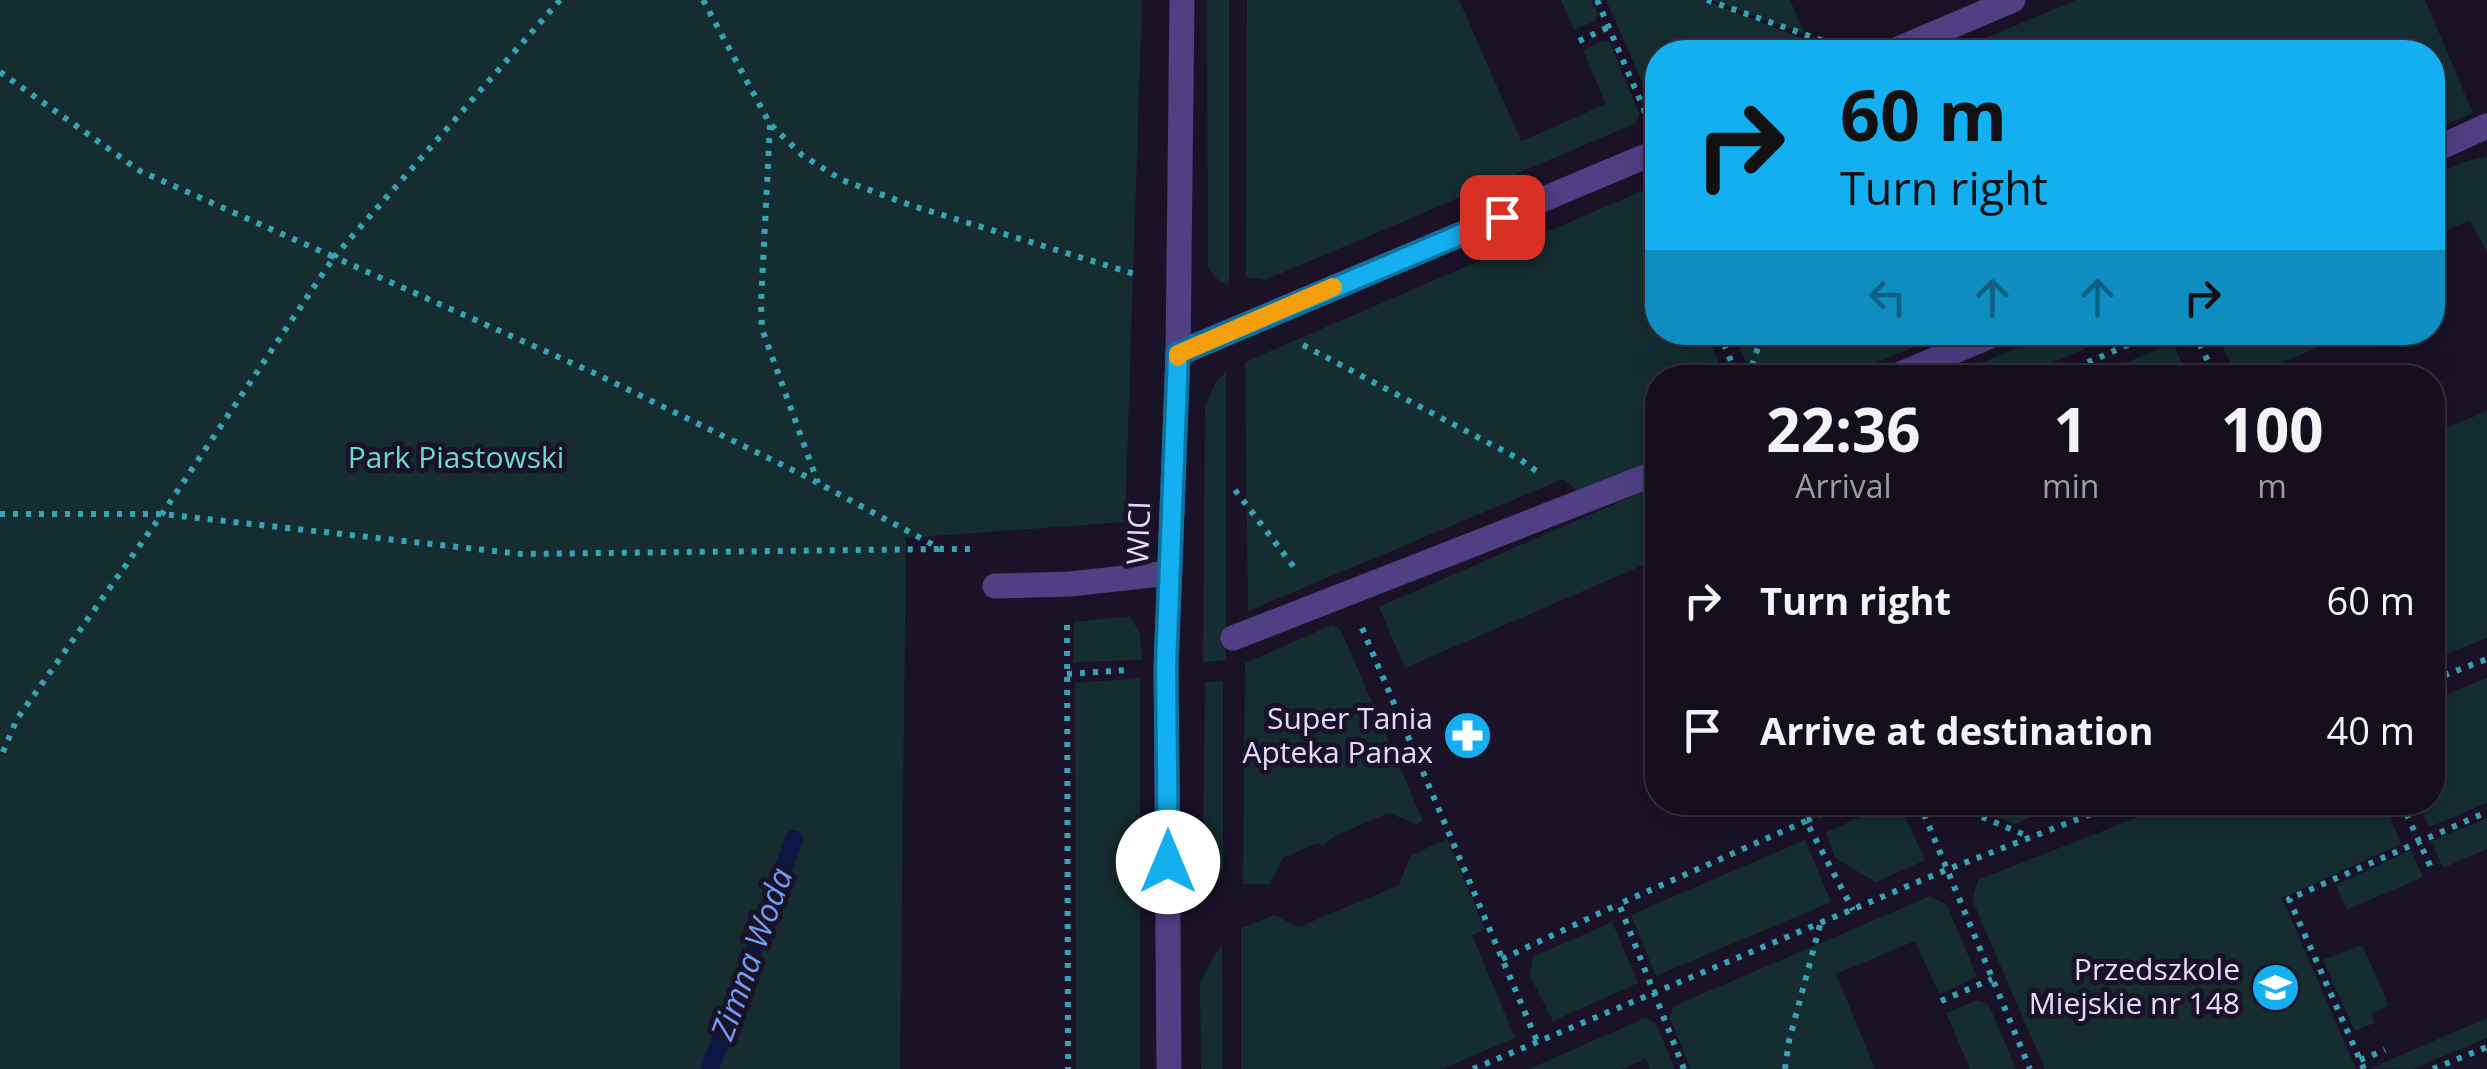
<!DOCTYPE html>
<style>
body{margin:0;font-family:"Open Sans",sans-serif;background:#1d1726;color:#f1f3f6;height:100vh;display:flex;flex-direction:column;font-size:38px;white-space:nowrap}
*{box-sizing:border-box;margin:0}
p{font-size:32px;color:#9d9ca4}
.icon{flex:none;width:55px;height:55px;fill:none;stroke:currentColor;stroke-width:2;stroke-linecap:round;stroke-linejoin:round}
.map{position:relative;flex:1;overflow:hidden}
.details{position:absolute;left:1645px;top:365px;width:800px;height:450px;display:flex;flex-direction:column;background:#140e1d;border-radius:40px;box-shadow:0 10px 40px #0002,0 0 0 2px #332e3b}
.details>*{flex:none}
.guide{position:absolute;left:1645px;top:40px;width:800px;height:305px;border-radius:40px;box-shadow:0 10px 40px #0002,0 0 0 2px #332e3b;background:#13aff0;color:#111;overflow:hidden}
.pin{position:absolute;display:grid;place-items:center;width:85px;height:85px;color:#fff;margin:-42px;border-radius:20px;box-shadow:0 5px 15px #0006}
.me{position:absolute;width:110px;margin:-55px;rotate:0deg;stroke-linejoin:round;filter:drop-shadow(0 0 8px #0008)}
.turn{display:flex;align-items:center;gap:35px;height:210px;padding:0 30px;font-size:45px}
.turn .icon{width:130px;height:130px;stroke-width:2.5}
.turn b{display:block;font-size:70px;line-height:85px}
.lanes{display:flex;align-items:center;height:95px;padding:0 30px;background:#0003;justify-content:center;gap:50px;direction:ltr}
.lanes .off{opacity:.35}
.eta{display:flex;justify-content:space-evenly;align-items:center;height:170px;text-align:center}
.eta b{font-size:60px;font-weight:700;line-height:70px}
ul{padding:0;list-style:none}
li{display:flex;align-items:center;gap:30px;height:130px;padding:0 30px}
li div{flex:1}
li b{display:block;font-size:38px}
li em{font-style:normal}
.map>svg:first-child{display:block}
.green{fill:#152d31}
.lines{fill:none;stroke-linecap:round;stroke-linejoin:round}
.stream{stroke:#0e1744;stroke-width:18}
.path{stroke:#38a3b3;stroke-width:6;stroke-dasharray:5 8;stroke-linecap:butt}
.service{stroke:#4f4083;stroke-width:25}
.minor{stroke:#4f4083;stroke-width:25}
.route-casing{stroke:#0c729c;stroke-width:25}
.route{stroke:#13aff0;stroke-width:18}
.slow{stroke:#f59e0b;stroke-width:18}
.labels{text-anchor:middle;stroke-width:10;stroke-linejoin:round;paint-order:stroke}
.park-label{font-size:30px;fill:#6ad9d3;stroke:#1a1227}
.street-label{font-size:30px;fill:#e5dafd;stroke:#1a1227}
.poi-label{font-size:30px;fill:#e5dafd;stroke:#1a1227;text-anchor:end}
.water-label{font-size:32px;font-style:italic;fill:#6f9df6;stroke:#1a1227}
</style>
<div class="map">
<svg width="2487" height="1069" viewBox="0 0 2487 1069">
<rect width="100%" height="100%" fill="#1a1227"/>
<!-- green -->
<path class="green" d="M0 0H1142L1125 522 906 538 900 1069H0Z
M1207 0H1229V285L1219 281 1208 268Z
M1247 0H1459L1521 141 1606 104 1583 50 1603 41 1610 43 1640 115 1636 123 1265 280 1246 277Z
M1561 0H1591L1598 15 1595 21 1574 30Z
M1606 0H1704L1806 40 1810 48 1799 52H1658L1657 111 1654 109Z
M1713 0H1790L1805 34 1717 3Z
M2076 0H2425L2473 113 2433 130 2432 52H1953Z
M2487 157V252L2470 220 2440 234C2419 181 2435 166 2487 157Z
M1646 189 1657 217 1658 332 1706 333 1725 377 1658 378 1657 463 1582 494 1563 479 1248 611 1245 362Z
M2054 332 2123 333 2017 377H1948Z
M1733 333H1949L1841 377H1753Z
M2216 333H2353L2245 378 2237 377Z
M2173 343 2188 377H2091Z
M1226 372V660L1203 662 1205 408 1215 383Z
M2487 411V638L2433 659V434Z
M1642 492C1664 505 1658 536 1657 559L1405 668 1379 607Z
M1130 616 1140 634 1142 660 1073 662 1074 622Z
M1332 625 1341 630 1423 821 1416 824 1389 813 1335 836 1323 845 1317 843 1283 858 1270 884H1243L1245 663Z
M1140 678V1069H1076L1075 683Z
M2487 678V803L2429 827 2419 803 2432 802 2433 700Z
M1205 682H1223V871L1213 862 1203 845Z
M1892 803H1899L1925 860 1876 882 1835 858 1826 832Z
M1960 803H2069L2014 824Z
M2174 803H2385L2401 844 2282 898 2356 1069H2045L1972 899 1978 880Z
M2487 818V849L2443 868 2431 841Z
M1447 839 1485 929 1472 935 1515 1038 1442 1069H1241V928L1274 915 1299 927 1399 885 1410 856Z
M1805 840 1831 902 1656 976 1631 915Z
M2411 850 2423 877 2347 910 2336 885Z
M1930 896 1947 905 1977 977 1939 994 1915 941 1836 974 1875 1069H1691L1669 1017 1674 1006Z
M1612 922 1638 983 1553 1021 1530 976 1533 957Z
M1222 943 1223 1069H1201L1200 982Z
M2362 945 2389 1006 2371 1014 2374 1023 2355 1031 2323 960Z
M1977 1000 1989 1005 2016 1069H1970L1946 1013Z
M1645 1018 1655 1022 1675 1069H1650L1646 1059 1621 1069H1529Z
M2487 1018V1038L2413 1069 2371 1068Z"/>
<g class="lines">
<!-- stream -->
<path class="stream" d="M710 1069 794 839"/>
<!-- path -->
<path class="path" d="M560 0 334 257 592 372 803 475 941 549H976
M703 0 770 124 802 155 842 180 913 206 1138 275
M1597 0 1646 114
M1707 0 1852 51
M1579 41 1609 27
M1817 52 1853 38
M0 72 140 171 334 257 162 514 17 719 0 759
M770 125 761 303 762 329 818 483
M1719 332 1738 378
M2194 332 2216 378
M1303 345 1521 460 1542 475
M1748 378 1763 332
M2052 378 2157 332
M1235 490 1297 571
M0 514H162L521 554 940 549
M1067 625 1068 1069
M1362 628 1537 1041
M1067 674 1127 670
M2432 680 2487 659
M1847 802 1806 821 1853 910
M1919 802 2030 1069
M1946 802 2030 837
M2401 802 2433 872
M1502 959 1619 904
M1941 1001 1992 979
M2360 1060 2385 1050
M1473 1069 1946 870 2122 802
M1684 1069 1619 904 1806 821 1798 802
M1785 1069 1789 1041 1820 925
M2364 1069 2289 899 2487 812
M2433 1069 2487 1047"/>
<!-- service -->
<path class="service" d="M1891 52 2013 0
M1178 353 1658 151
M995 586 1070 584 1170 573"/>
<!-- minor -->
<path class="minor" d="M2432 151 2487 126
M1891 378 2000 332
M1233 638 1658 472
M1169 1069 1166 668 1178 353 1182 0"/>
</g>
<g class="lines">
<defs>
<path id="route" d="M1168 862 1166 668 1178 354 1502 217"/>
</defs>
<!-- route casing -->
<use href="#route" class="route-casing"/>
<!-- route -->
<use href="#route" class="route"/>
<!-- slow -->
<path class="slow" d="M1178 357V354L1333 287"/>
</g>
<!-- icons -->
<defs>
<symbol id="pharmacy-disc" viewBox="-11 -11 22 22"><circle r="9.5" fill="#13aff0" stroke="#1a1227"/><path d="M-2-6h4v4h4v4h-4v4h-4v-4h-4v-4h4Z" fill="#fff"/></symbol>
<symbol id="school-disc" viewBox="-11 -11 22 22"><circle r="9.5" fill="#13aff0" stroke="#1a1227"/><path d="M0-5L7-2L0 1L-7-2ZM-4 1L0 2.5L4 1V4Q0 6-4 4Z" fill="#fff"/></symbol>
</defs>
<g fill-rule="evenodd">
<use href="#pharmacy-disc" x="1440" y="708" width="55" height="55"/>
<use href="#school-disc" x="2248" y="960" width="55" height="55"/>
</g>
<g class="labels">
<!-- park labels -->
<g class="park-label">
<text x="456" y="468">Park Piastowski</text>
</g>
<!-- street labels -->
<g class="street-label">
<text transform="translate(1139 533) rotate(-88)" y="10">WICI</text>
</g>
<!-- poi labels -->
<g class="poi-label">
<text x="1433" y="729">Super Tania<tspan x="1433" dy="34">Apteka Panax</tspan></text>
<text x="2240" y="980">Przedszkole<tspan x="2240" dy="34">Miejskie nr 148</tspan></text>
</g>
<!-- water labels -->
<g class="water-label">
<text transform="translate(752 954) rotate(-70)" y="11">Zimna Woda</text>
</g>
</g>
</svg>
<div class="pin" style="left:1502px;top:217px;background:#d93025"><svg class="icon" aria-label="arrive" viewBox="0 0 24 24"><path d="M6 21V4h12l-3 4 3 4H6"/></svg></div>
<svg class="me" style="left:1168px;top:862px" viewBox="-20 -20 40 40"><circle r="19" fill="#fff"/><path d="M0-13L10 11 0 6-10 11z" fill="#13aff0"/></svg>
<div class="guide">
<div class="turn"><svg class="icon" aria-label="right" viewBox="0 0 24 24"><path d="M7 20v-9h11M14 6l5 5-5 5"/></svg><div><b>60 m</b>Turn right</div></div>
<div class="lanes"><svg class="icon off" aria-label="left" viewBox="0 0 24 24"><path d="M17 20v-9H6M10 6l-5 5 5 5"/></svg><svg class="icon off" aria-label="ahead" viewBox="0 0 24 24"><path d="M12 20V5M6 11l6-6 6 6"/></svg><svg class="icon off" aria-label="ahead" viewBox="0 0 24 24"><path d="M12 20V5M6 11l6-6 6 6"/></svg><svg class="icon" aria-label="right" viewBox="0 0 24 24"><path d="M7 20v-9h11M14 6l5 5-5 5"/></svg></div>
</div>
<section class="details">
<div class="eta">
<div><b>22:36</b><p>Arrival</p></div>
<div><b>1</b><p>min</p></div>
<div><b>100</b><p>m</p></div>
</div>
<ul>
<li><svg class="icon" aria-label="right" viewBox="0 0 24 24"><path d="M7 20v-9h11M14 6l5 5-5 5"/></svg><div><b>Turn right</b></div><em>60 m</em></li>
<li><svg class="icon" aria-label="arrive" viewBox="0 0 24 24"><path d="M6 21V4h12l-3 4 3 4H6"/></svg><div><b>Arrive at destination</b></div><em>40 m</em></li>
</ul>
</section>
</div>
